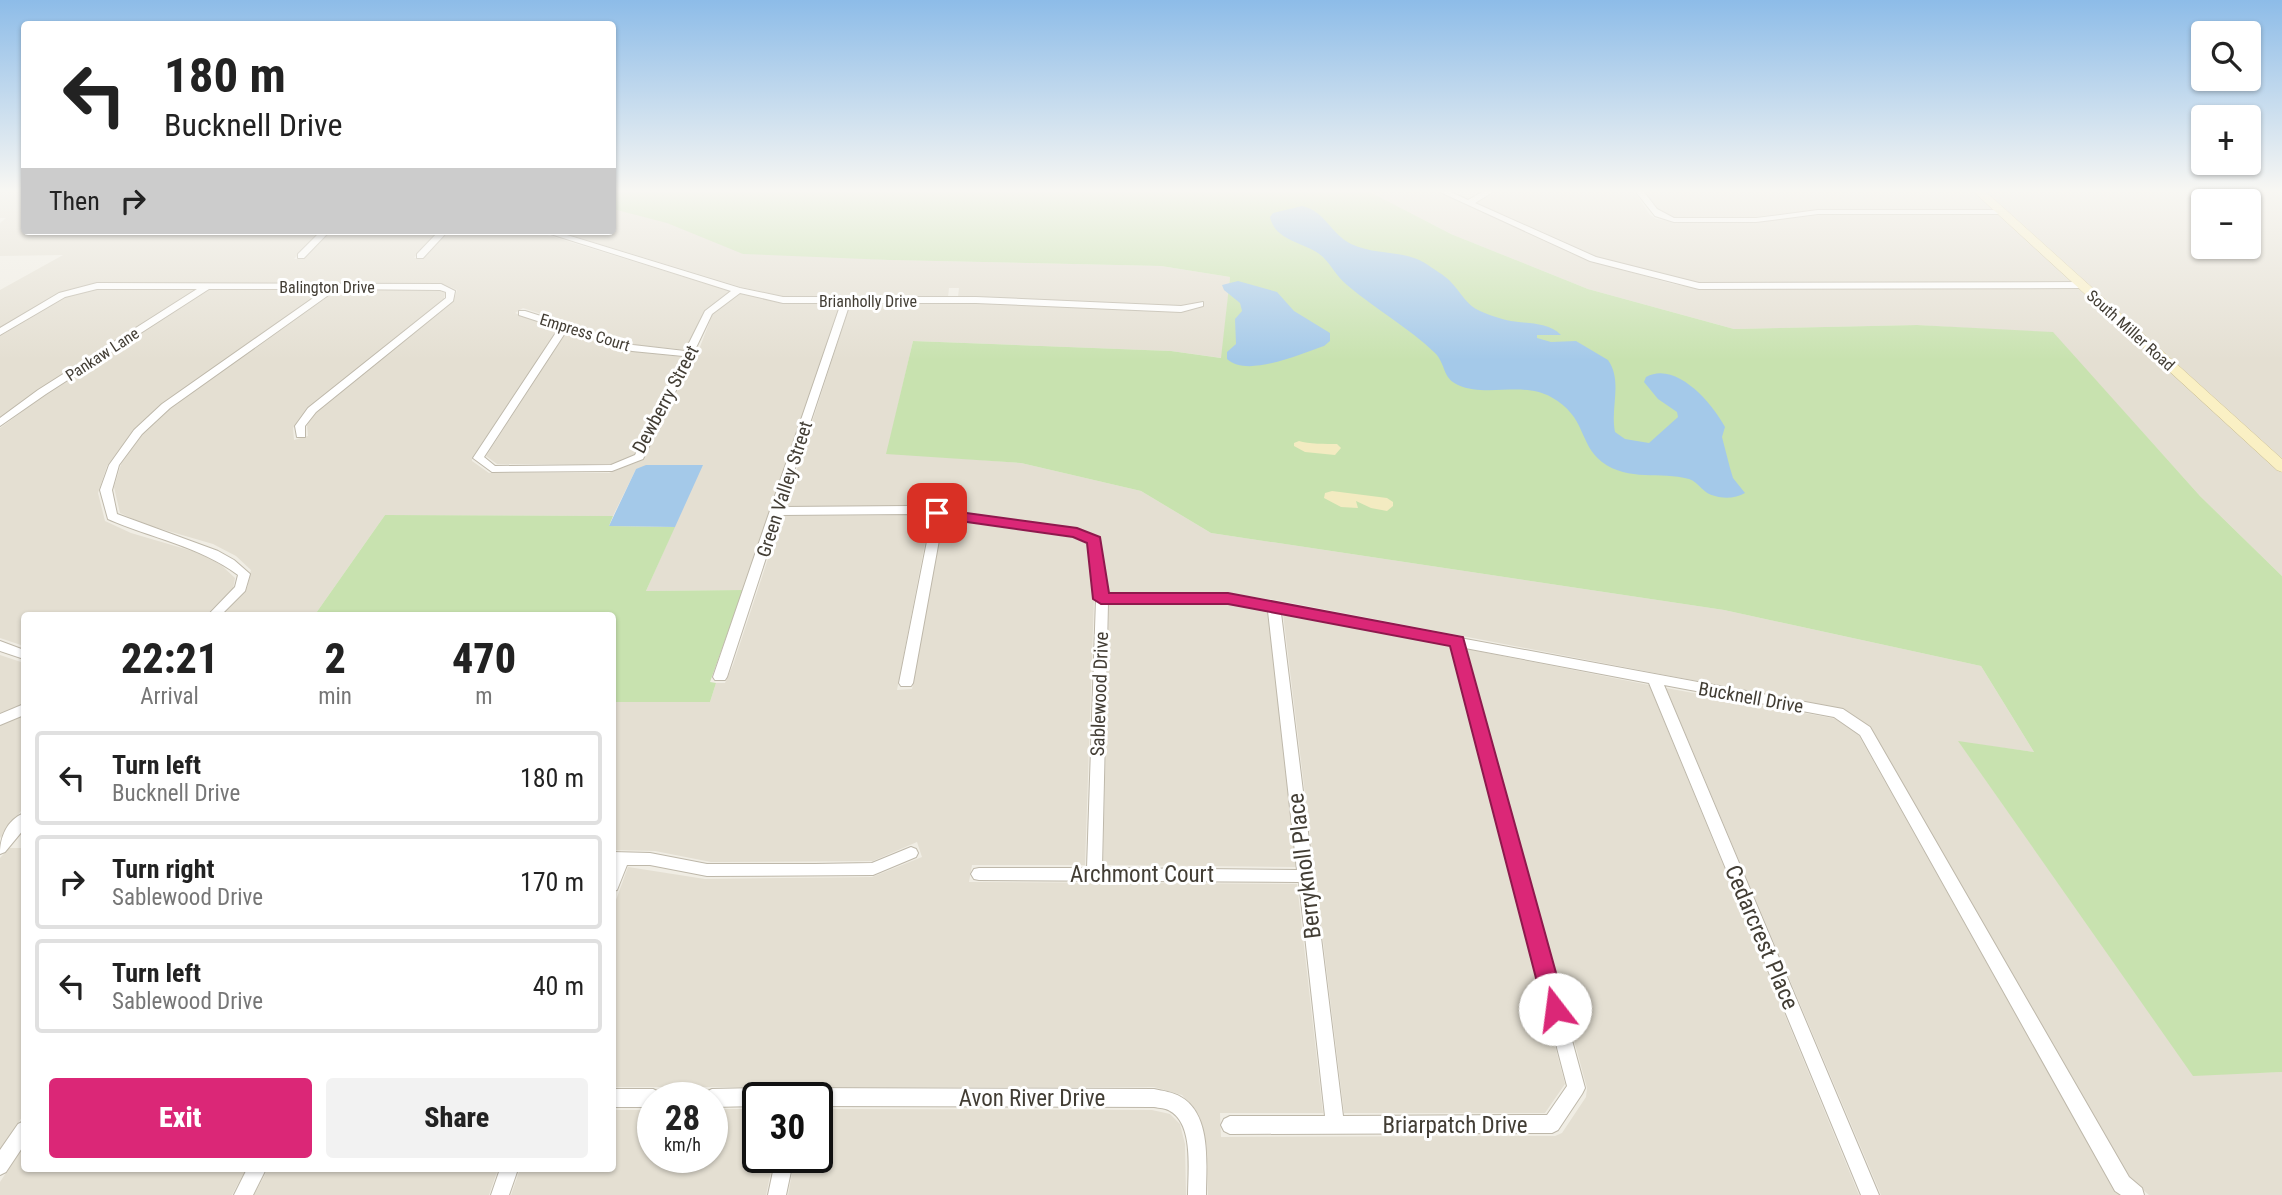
<!DOCTYPE html>
<meta charset="utf-8">
<style>
body{margin:0;font-family:"Roboto Condensed",sans-serif;background:#f2f2f2;color:#222;height:100vh;display:flex;flex-direction:column;font-size:26px;white-space:nowrap}
*{box-sizing:border-box;margin:0}
p{font-size:23px;color:#767676}
.icon{flex:none;width:38px;height:38px;fill:none;stroke:currentColor;stroke-width:2;stroke-linecap:round;stroke-linejoin:round}
.map{position:relative;flex:1;overflow:hidden}
.sheet{position:absolute;left:21px;top:612px;width:595px;height:560px;display:flex;flex-direction:column;background:#fff;border-radius:7px;box-shadow:0 2px 5px #0004}
.sheet>*{flex:none}
.banner{position:absolute;left:21px;top:21px;width:595px;height:214px;border-radius:7px;box-shadow:0 2px 5px #0004;background:#fff;color:#222;overflow:hidden}
.fabs{position:absolute;left:2191px;top:21px;display:grid;gap:14px}
.fabs a{display:grid;place-items:center;width:70px;height:70px;border-radius:7px;background:#fff;box-shadow:0 2px 5px #0004;font-size:35px}
.speed{position:absolute;left:637px;top:1082px;display:flex;gap:14px;font-size:35px;font-weight:700;text-align:center}
.speed>*{display:grid;place-content:center;width:91px;height:91px;border-radius:50%;background:#fff;box-shadow:0 2px 5px #0004;line-height:1}
.speed small{font-size:18px;font-weight:400}
.speed .limit{border:4px solid #111;border-radius:10px;background:#fff;color:#111}
.pin{position:absolute;display:grid;place-items:center;width:60px;height:60px;color:#fff;margin:-30px;border-radius:14px;box-shadow:0 4px 10px #0006}
.me{position:absolute;width:77px;margin:-38px;rotate:345deg;stroke-linejoin:round;filter:drop-shadow(0 0 5px #0008)}
.turn{display:flex;align-items:center;gap:24px;height:147px;padding:0 28px;font-size:32px}
.turn .icon{width:91px;height:91px;stroke-width:2.5}
.turn b{display:block;font-size:49px;line-height:60px}
.then{display:flex;align-items:center;height:66px;padding:0 28px;background:#0003;gap:14px;font-size:26px}
.eta{display:flex;justify-content:space-evenly;align-items:center;height:119px;text-align:center}
.eta b{font-size:42px;font-weight:800;line-height:49px}
.button{display:flex;gap:14px;margin-top:auto;padding:14px 28px}
.button a{flex:1;height:80px;border-radius:7px;background:#db2777;color:#fff;font-size:28px;font-weight:800;line-height:80px;text-align:center}
.button a+a{background:#f2f2f2;color:#222}
ul{padding:0;list-style:none}
li{display:flex;align-items:center;gap:21px;height:94px;margin:0 14px 10px;padding:0 14px;border:4px solid #e0e0e0;border-radius:7px}
li div{flex:1}
li b{display:block;font-size:26px}
li em{font-style:normal}
.map>svg:first-child{display:block}
.residential{fill:#e4dfd2}
.green{fill:#c8e2af}
.sand{fill:#f3ebc1}
.water{fill:#a4c9e9}
.lines{fill:none;stroke-linecap:round;stroke-linejoin:round}
.street-casing{stroke:#beb8aa;stroke-width:2}
.secondary-casing{stroke:#cdc196;stroke-width:1}
.street{fill:#fff;fill-rule:evenodd}
.secondary{fill:#faf0c4;fill-rule:evenodd}
.route{fill:#db2777;stroke:#8e194d;stroke-width:2}
.labels{text-anchor:middle;stroke-width:6;stroke-linejoin:round;paint-order:stroke}
.far-street-label{font-size:16px;fill:#423d34;stroke:#fff}
.street-label{font-size:19px;fill:#423d34;stroke:#fff}
.near-street-label{font-size:23px;fill:#423d34;stroke:#fff}
</style>
<div class="map">
<svg width="2282" height="1195" viewBox="0 0 2282 1195">
<rect width="100%" height="100%" fill="#f0ede4"/>
<!-- residential -->
<path class="residential" d="M0 192H24V231H321L294 259H303L331 231H438L414 258H423L444 234 450 231H534L730 291 703 313 687 350 636 345 523 308 515 313 558 329 472 458V461L489 473H609L641 460 698 352 713 313 739 293 781 303 840 304 743 590 646 591 702 465 636 469 613 516 385 515 314 616H220L247 588 251 570 236 556 213 544 144 524 120 513 114 487 121 464 144 432 171 406 337 290H437L445 293 444 299 305 411 293 428 294 440 308 436 307 425 317 411 454 300 457 290 443 284H99L60 294 0 328V290L63 255 0 256V223L6 218H0Z
M1370 192H1438L1591 261 1673 284 1701 289 2079 288 2282 473V576L2200 496 2053 333 1917 325 1734 329 1588 289 1451 234Z
M1496 192H1635L1649 214 1656 219 1675 222H1758L1820 215H1999L2073 282 1698 283 1596 257 1476 203Z
M1645 192H1975L1994 210H1816L1754 217H1673L1659 213Z
M1984 192H2192L2205 201 2203 247H2249V201H2214L2202 192H2282V461Z
M613 209 829 256 889 260 1161 266 1230 277 1222 358 1171 351 913 341 887 453 1021 463 1141 491 1211 533 1724 610 1981 666 2034 752 1959 742 2193 1075 2282 1072V1195H2149L2131 1180 1873 732 1842 709 1281 601 1228 593H1108L1101 540 1078 528 913 506H785L850 304 975 303 1180 312 1179 306 958 297 959 288H949L948 297H785L741 287 557 231H612Z
M94 289 196 290 38 391 0 419V335L66 296Z
M207 290H326L161 405 131 433 107 466 98 493 105 521 131 533 199 553 221 565 235 578 233 589 205 616H24V646L0 638V428L47 393Z
M567 331 628 351 683 357 634 455 612 464H497L486 456Z
M909 515 930 517 897 690 912 689 943 519 1074 538 1088 544 1094 599 1085 865H972L969 882 1297 884 1323 1113H1220L1221 1137 1555 1136 1562 1133 1586 1097 1587 1088 1467 649 1649 685 1859 1195H1208L1206 1143 1199 1115 1182 1095 1154 1087H613L612 911 628 867 705 879 872 877 922 857 917 842 873 861 711 862 655 851 613 850V702H710L716 683H725L733 665 782 516Z
M1228 604 1268 611 1296 867 1103 865 1109 605Z
M1283 614 1451 646 1565 1084 1545 1113H1344Z
M0 655 24 663V704L0 715Z
M1666 688 1837 719 1858 734 2111 1184 2122 1195H1881Z
M24 715V807L0 838V725Z
M9 848H24V1114L0 1150V858Z
M712 1109H758V1157H774L766 1195H511L520 1169H612L613 1110H653V1157H712Z
M817 1109 1152 1110 1170 1114 1180 1124 1185 1144 1186 1195H788L795 1157H817Z
M24 1145V1169H246L232 1195H0V1182Z
M268 1169H498L489 1195H254Z"/>
<!-- green -->
<path class="green" d="M612 192H1370L1451 234 1588 289 1734 329 1917 325 2053 332 2200 496 2282 576V1072L2193 1076 1958 741 2034 752 1981 666 1724 610 1211 533 1141 491 1021 463 886 454 913 341 1171 351 1221 358 1230 277 1161 266 889 260 743 254 667 223 613 209Z
M385 515 613 516 609 526 675 527 646 591 743 590 710 682 716 683 710 702H613L612 616H314Z"/>
<!-- sand -->
<path class="sand" d="M1299 441C1308 444 1326 444 1337 444L1341 448 1335 455 1305 452 1294 446V443Z
M1332 491 1387 498 1393 502V506L1387 511 1371 508 1356 501 1358 508 1341 507 1324 498 1325 493Z"/>
<!-- water -->
<path class="water" d="M1302 206C1325 211 1330 233 1351 244 1376 256 1405 249 1428 265 1435 270 1444 275 1450 281 1460 291 1466 305 1480 311 1489 315 1501 319 1511 321 1528 324 1548 322 1561 335H1537V338L1551 342 1576 341 1608 360C1623 381 1610 408 1615 432L1625 439 1649 443 1678 417 1677 412 1658 399 1644 382 1646 377C1676 360 1713 404 1725 427L1722 437 1730 468 1733 478 1745 493C1737 498 1724 499 1715 496 1703 494 1699 482 1689 479 1660 471 1629 482 1602 462 1578 443 1587 417 1551 397 1522 381 1487 398 1458 385 1442 378 1446 364 1435 353 1408 327 1375 309 1347 285 1337 277 1332 266 1323 257 1307 242 1275 242 1270 217L1273 213Z
M1238 281 1277 292 1294 311 1330 333V341L1324 346C1300 354 1247 378 1227 359V352L1236 344 1235 319 1242 311 1240 303 1224 290 1222 285Z
M646 465H703L675 527 609 526 636 469Z"/>
<g class="lines">
<defs>
<path id="street" d="M1440 192H1451L1468 200 1482 192H1493L1475 203 1596 257 1699 283 2082 282 2086 285 2082 288 1699 289 1590 261Z
M1636 192H1644L1657 209 1674 218H1756L1818 210H2001L2005 212 2001 214H1818L1756 222H1674L1655 216Z
M2193 192H2203L2214 201H2205Z
M321 231H330L304 258H298V254Z
M439 231H448L423 258H417V254Z
M541 231H554L740 288 783 297H976L1181 306 1203 302V306L1181 312 976 303H850L782 507 911 506 1077 529 1098 538 1100 541 1108 595H1228L1843 709 1870 727 2129 1177 2142 1188 2144 1195H2121L2115 1191 1860 735 1834 717 1664 685 1879 1195H1861L1649 683 1465 648 1585 1088 1582 1094 1558 1130 1552 1133 1230 1134 1224 1131 1221 1125 1224 1119 1230 1116H1325L1299 882 979 880 974 879 971 874 974 869 979 868H1087L1096 599 1088 543 1074 536 943 518 913 683 911 686H901L899 683 932 516 911 514 780 515 727 677 725 680H715L713 677 841 303H783L740 293 712 314 694 352 696 354 692 357 643 459 612 471 492 472 473 458 559 328 519 315V311H525L633 345 685 351 705 311 731 291ZM567 330 632 351 683 356 635 455 611 465 495 466 484 457ZM1108 603H1228L1268 611 1297 870 1102 868ZM1281 613 1452 645 1567 1086 1547 1115 1343 1116Z
M97 283 441 284 455 291 453 301 316 412 305 426V437H297L295 426 308 408 446 298V292L440 290 337 289 170 408 142 434 119 465 112 490 117 514 218 551 234 560 250 574 245 591 220 616H207L235 587 238 575C199 546 151 538 108 519L100 490 109 465 134 430 162 404 326 289H209L46 394 0 426V418L38 390 197 289H97L65 297 0 335V328L59 293Z
M0 641 24 650V659L0 651Z
M24 704V715L0 725V714Z
M24 813V829L5 852 0 854C0 837 7 820 24 813Z
M911 847 916 849 918 853 916 857 873 875 707 876 650 865H627L617 890 612 891V852L650 853 707 864H815L872 863Z
M758 1088 764 1091 767 1097H758V1106L712 1107V1097H704L706 1092 712 1089Z
M790 1088 1154 1089C1163 1091 1173 1092 1181 1097 1212 1115 1206 1165 1206 1195H1188C1188 1172 1194 1124 1170 1111 1166 1108 1159 1108 1154 1107L817 1106V1097H781L784 1091Z
M612 1089H653L659 1092 661 1097H653V1107H612Z
M24 1121V1145L6 1172 0 1175V1150L18 1124Z
M776 1157H794L786 1195H768Z
M247 1169H266L253 1195H234Z
M500 1169H518L509 1195H491Z"/>
<path id="secondary" d="M1974 192H1986L2282 459V472L2277 470Z"/>
</defs>
<!-- street casing -->
<use href="#street" class="street-casing"/>
<!-- secondary casing -->
<use href="#secondary" class="secondary-casing"/>
<!-- street -->
<use href="#street" class="street"/>
<!-- secondary -->
<use href="#secondary" class="secondary"/>
</g>
<!-- sky -->
<linearGradient id="sky" x2="0" y2="1"><stop stop-color="#8dbce8"/><stop offset="0.53" stop-color="#f8f7f3"/><stop offset="1" stop-color="#f8f7f3" stop-opacity="0"/></linearGradient>
<rect width="2282" height="360" fill="url(#sky)"/>
<!-- route -->
<path class="route" d="M937 509 1077 528 1100 537 1109 593H1228L1463 637 1566 1009 1563 1016 1555 1019 1548 1016 1544 1009 1450 646 1228 604H1101L1093 599 1087 543 1073 537 932 517 930 513Z"/>
<g class="labels">
<!-- far-street labels -->
<g class="far-street-label">
<text x="327" y="293">Balington Drive</text>
<text x="868" y="307">Brianholly Drive</text>
<text transform="translate(2131 330) rotate(42)" y="6">South Miller Road</text>
<text transform="translate(585 332) rotate(17)" y="6">Empress Court</text>
<text transform="translate(102 354) rotate(-33)" y="6">Pankaw Lane</text>
</g>
<!-- street labels -->
<g class="street-label">
<text transform="translate(665 399) rotate(-62)" y="7">Dewberry Street</text>
<text transform="translate(784 489) rotate(-72)" y="7">Green Valley Street</text>
<text transform="translate(1099 694) rotate(-88)" y="7">Sablewood Drive</text>
<text transform="translate(1751 697) rotate(10)" y="7">Bucknell Drive</text>
</g>
<!-- near-street labels -->
<g class="near-street-label">
<text transform="translate(1304 866) rotate(-97)" y="8">Berryknoll Place</text>
<text x="1142" y="882">Archmont Court</text>
<text transform="translate(1762 937) rotate(67)" y="8">Cedarcrest Place</text>
<text x="1032" y="1106">Avon River Drive</text>
<text x="1455" y="1133">Briarpatch Drive</text>
</g>
</g>
</svg>
<div class="fabs">
<a><svg class="icon" aria-label="search" viewBox="0 0 24 24"><circle cx="10" cy="10" r="6"/><path d="M15 15l6 6"/></svg></a>
<a>+</a>
<a>−</a>
</div>
<div class="speed"><div>28<small>km/h</small></div><div class="limit">30</div></div>
<div class="pin" style="left:937px;top:513px;background:#d93025"><svg class="icon" aria-label="arrive" viewBox="0 0 24 24"><path d="M6 21V4h12l-3 4 3 4H6"/></svg></div>
<svg class="me" style="left:1555px;top:1009px" viewBox="-20 -20 40 40"><circle r="19" fill="#fff"/><path d="M0-13L10 11 0 6-10 11z" fill="#db2777"/></svg>
<div class="banner">
<div class="turn"><svg class="icon" aria-label="left" viewBox="0 0 24 24"><path d="M17 20v-9H6M10 6l-5 5 5 5"/></svg><div><b>180 m</b>Bucknell Drive</div></div>
<div class="then">Then<svg class="icon" aria-label="right" viewBox="0 0 24 24"><path d="M7 20v-9h11M14 6l5 5-5 5"/></svg></div>
</div>
<section class="sheet">
<div class="eta">
<div><b>22:21</b><p>Arrival</p></div>
<div><b>2</b><p>min</p></div>
<div><b>470</b><p>m</p></div>
</div>
<ul>
<li><svg class="icon" aria-label="left" viewBox="0 0 24 24"><path d="M17 20v-9H6M10 6l-5 5 5 5"/></svg><div><b>Turn left</b><p>Bucknell Drive</p></div><em>180 m</em></li>
<li><svg class="icon" aria-label="right" viewBox="0 0 24 24"><path d="M7 20v-9h11M14 6l5 5-5 5"/></svg><div><b>Turn right</b><p>Sablewood Drive</p></div><em>170 m</em></li>
<li><svg class="icon" aria-label="left" viewBox="0 0 24 24"><path d="M17 20v-9H6M10 6l-5 5 5 5"/></svg><div><b>Turn left</b><p>Sablewood Drive</p></div><em>40 m</em></li>
</ul>
<div class="button"><a>Exit</a><a>Share</a></div>
</section>
</div>
